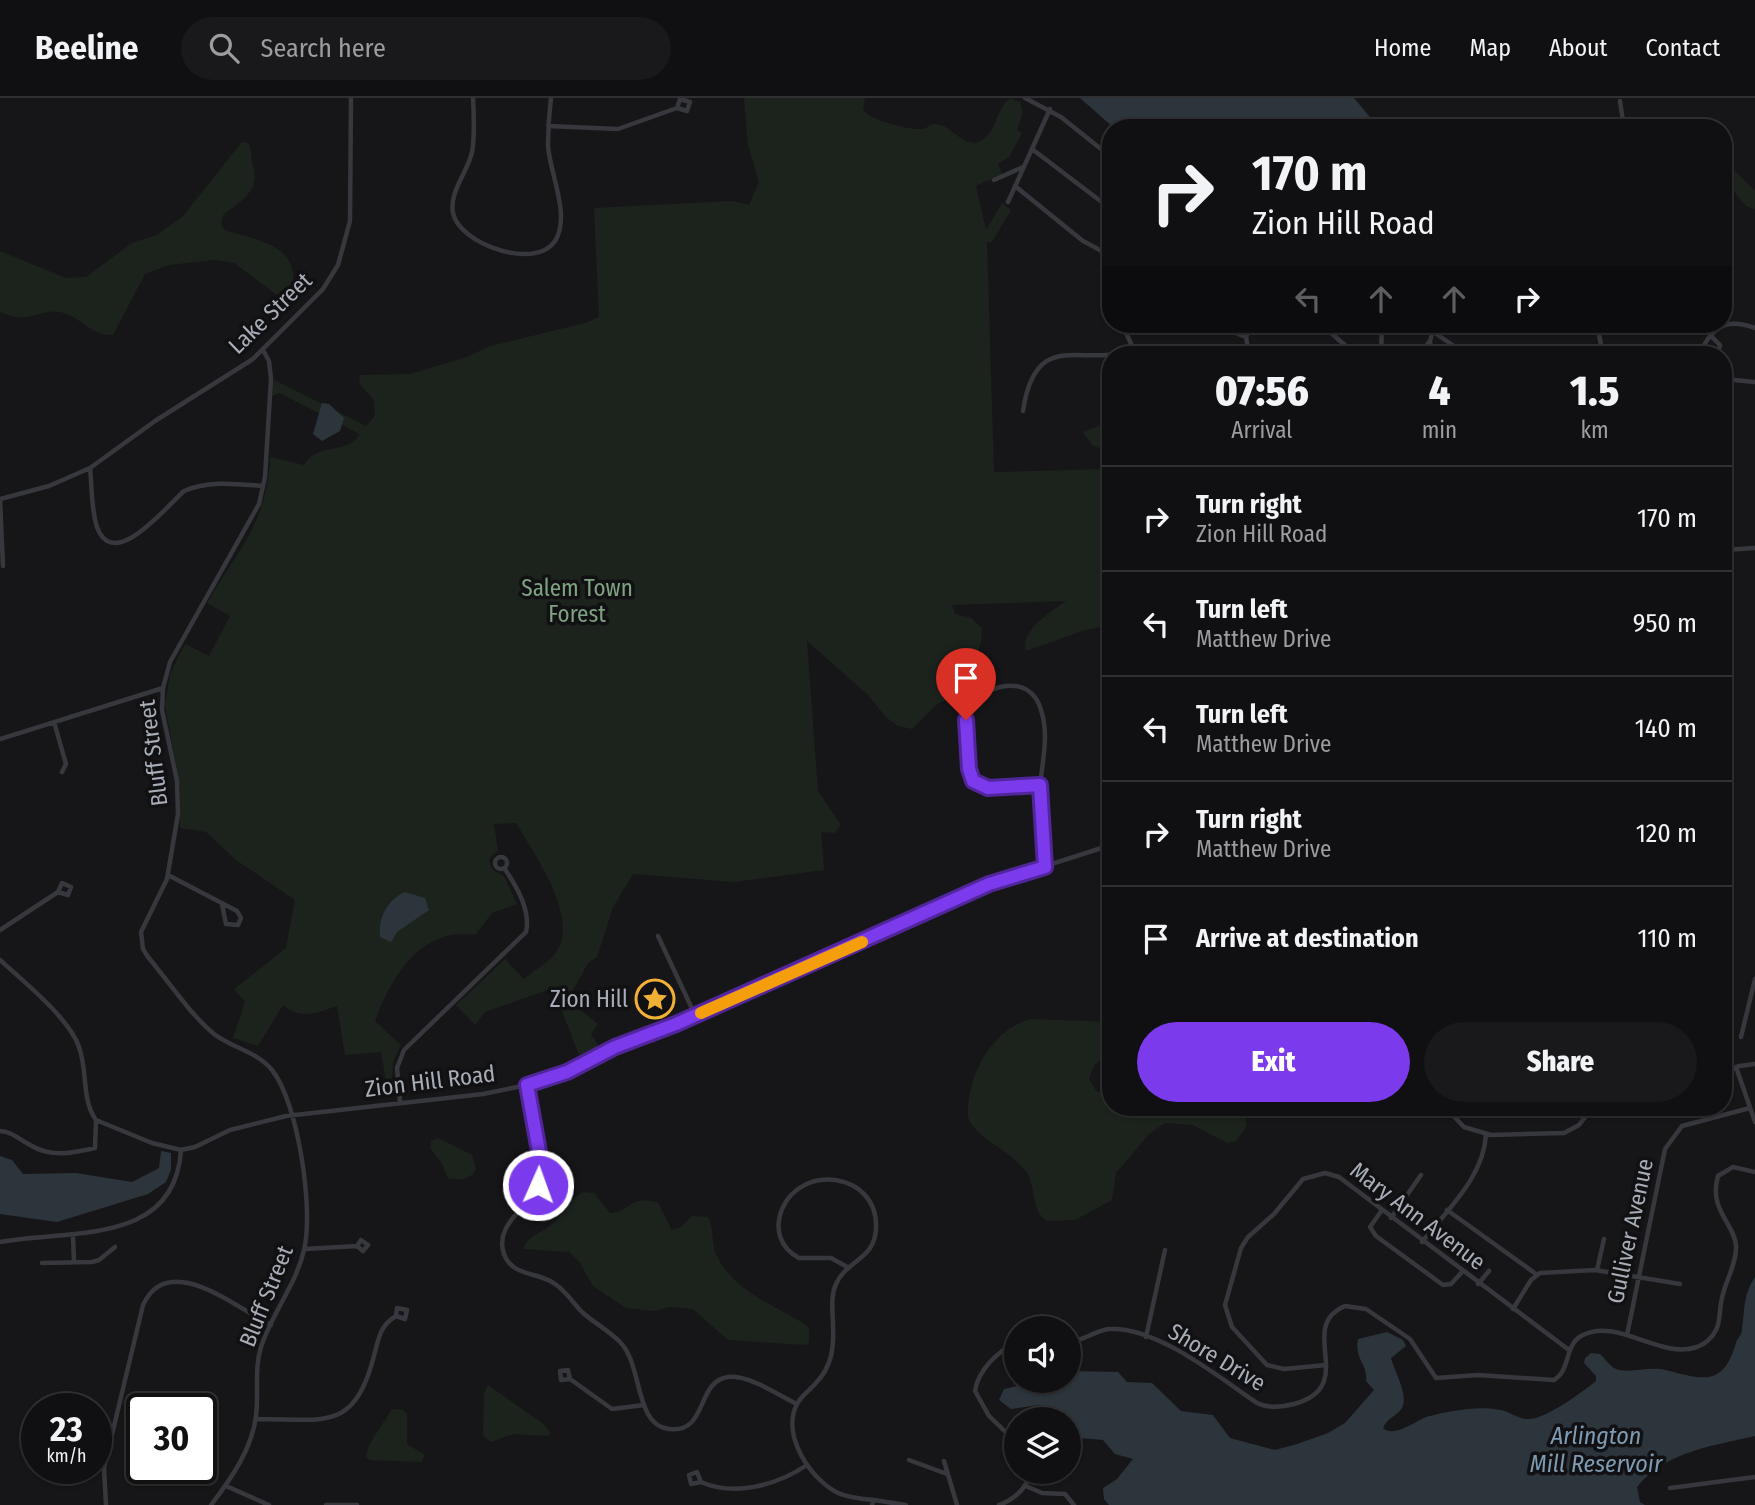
<!DOCTYPE html>
<style>
body{margin:0;font-family:"Fira Sans Condensed",sans-serif;background:#19191b;color:#f1f3f6;height:100vh;display:flex;flex-direction:column;font-size:26px;white-space:nowrap}
*{box-sizing:border-box;margin:0}
p{font-size:23px;color:#9c9d9f}
.icon{flex:none;width:38px;height:38px;fill:none;stroke:currentColor;stroke-width:2;stroke-linecap:round;stroke-linejoin:round}
.map{position:relative;flex:1;overflow:hidden}
.details{position:absolute;left:1102px;top:248px;width:630px;height:770px;display:flex;flex-direction:column;background:#101012;border-radius:28px;box-shadow:0 2px 5px #0004,0 0 0 2px #303032}
.details>*{flex:none}
.banner{position:absolute;left:1102px;top:21px;width:630px;height:214px;border-radius:28px;box-shadow:0 2px 5px #0004,0 0 0 2px #303032;background:#101012;color:#f1f3f6;overflow:hidden}
.controls{position:absolute;left:1004px;top:1218px;display:grid;gap:14px}
.controls a{display:grid;place-items:center;width:77px;height:77px;border-radius:50%;background:#101012;box-shadow:0 2px 5px #0004,0 0 0 2px #303032;font-size:35px}
.speed{position:absolute;left:21px;top:1295px;display:flex;gap:14px;font-size:35px;font-weight:700;text-align:center}
.speed>*{display:grid;place-content:center;width:91px;height:91px;border-radius:50%;background:#101012;box-shadow:0 2px 5px #0004,0 0 0 2px #303032;line-height:1}
.speed small{font-size:18px;font-weight:400}
.speed .limit{border:4px solid #111;border-radius:10px;background:#fff;color:#111}
.pin{position:absolute;display:grid;place-items:center;width:60px;height:60px;color:#fff;margin:-72px -30px;border-radius:50% 50% 50% 0;rotate:-45deg;box-shadow:0 0 7px #0007}
.pin .icon{rotate:45deg}
.me{position:absolute;width:77px;margin:-38px;rotate:2deg;stroke-linejoin:round;filter:drop-shadow(0 0 5px #0008)}
.turn{display:flex;align-items:center;gap:24px;height:147px;padding:0 35px;font-size:32px}
.turn .icon{width:91px;height:91px;stroke-width:2.5}
.turn b{display:block;font-size:49px;line-height:60px}
.lanes{display:flex;align-items:center;height:66px;padding:0 35px;background:#0003;justify-content:center;gap:35px;direction:ltr}
.lanes .off{opacity:.35}
.eta{display:flex;justify-content:space-evenly;align-items:center;height:119px;text-align:center}
.eta b{font-size:42px;font-weight:800;line-height:49px}
.primary-button{display:flex;gap:14px;margin-top:auto;padding:14px 35px}
.primary-button a{flex:1;height:80px;border-radius:42px;background:#7c3aed;color:#fff;font-size:28px;font-weight:800;line-height:80px;text-align:center}
.primary-button a+a{background:#19191b;color:#f1f3f6}
ul{padding:0;list-style:none}
li{display:flex;align-items:center;gap:21px;height:105px;padding:0 35px;border-top:2px solid #303032}
li div{flex:1}
li b{display:block;font-size:26px}
li em{font-style:normal}
header{display:flex;align-items:center;gap:42px;box-sizing:border-box;height:98px;padding:0 35px;background:#101012;border-bottom:2px solid #303032}
header strong{font-size:33px}
nav{display:flex;gap:38px;margin-inline-start:auto;font-size:24px}
.search{width:490px;height:63px;background:#19191b;display:flex;align-items:center;gap:18px;box-sizing:border-box;padding:0 24px;border-radius:38px;color:#9c9d9f;font-size:26px}
.map>svg:first-child{display:block}
.green{fill:#1c231d}
.water{fill:#2c353c}
.lines{fill:none;stroke-linecap:round;stroke-linejoin:round}
.minor{stroke:#37383d;stroke-width:4.5}
.route-casing{stroke:#51269a;stroke-width:18}
.route{stroke:#7c3aed;stroke-width:12}
.slow{stroke:#f59e0b;stroke-width:12}
.labels{text-anchor:middle;stroke-width:7;stroke-linejoin:round;paint-order:stroke}
.street-label{font-size:23px;fill:#a8adb8;stroke:#111113}
.park-label{font-size:23px;fill:#7fa381;stroke:#111113}
.poi-label{font-size:23px;fill:#a8adb8;stroke:#111113;text-anchor:end}
.water-label{font-size:24px;font-style:italic;fill:#7f9bb3;stroke:#111113}
</style>
<header>
<strong>Beeline</strong>
<div class="search"><svg class="icon" aria-label="search" viewBox="0 0 24 24"><circle cx="10" cy="10" r="6"/><path d="M15 15l6 6"/></svg>Search here</div>
<nav><a>Home</a><a>Map</a><a>About</a><a>Contact</a></nav>
</header>
<div class="map">
<svg width="1755" height="1407" viewBox="0 0 1755 1407">
<rect width="100%" height="100%" fill="#161618"/>
<!-- green -->
<path class="green" d="M744 0H865L863 12C870 22 908 32 921 31 928 31 929 25 936 26 952 28 956 43 976 45 998 37 994 13 1010 0L1020 4 1023 14 1017 32 1022 35 1009 59 998 66 1002 76 976 88 986 132 1002 105 1011 112 992 144H987L994 374 1111 371V527L1085 532 1026 553C1020 532 1051 514 1066 503L952 507 955 516 971 520 982 530 981 544 972 572 979 595 964 611 957 598 937 606 912 631 898 628 886 619 868 597 807 543 818 693 841 727 835 735 821 734 824 772 734 784 633 776 613 809 597 859 588 865 572 894 577 909 598 926 591 936 599 949 579 957 553 890 485 914 475 927 456 907 505 861 524 881C533 873 546 866 554 857 583 824 534 755 516 725L494 726 498 753 491 758 489 764 493 772 504 778 517 806 492 815 476 836C466 837 453 835 443 839 407 851 387 891 375 923L401 947 393 964 391 1000H389L381 954 345 957 337 908C316 915 301 922 283 907L258 948 233 940 245 904 234 891 286 850 295 802 236 762 206 734 180 730V690L165 607 170 576 185 546 209 558 230 518 207 505C239 450 267 426 270 359L304 367C317 344 348 357 360 336L279 295 272 298 274 282 366 328 375 318 374 302 359 285 360 277 410 276 467 259 490 248 585 225 599 219 594 110 732 103 749 107 759 84 748 47Z
M242 44 248 45C253 53 250 59 253 67 260 94 242 102 223 117L221 127 225 132C269 146 302 147 292 203L284 202 234 165 215 162 169 167 145 176 113 237C90 238 80 217 59 214 38 210 31 228 0 214V153L66 180 86 179 132 145 157 137 183 118Z
M1724 62 1755 93V111L1746 108 1724 82Z
M1098 328 1111 331V355L1092 347 1083 334Z
M1030 921 1111 924V955L1094 967 1089 981 1096 993 1111 997V1010H1221L1245 1017 1247 1028 1236 1043 1227 1045 1193 1027 1165 1025 1149 1036 1116 1075 1112 1102 1075 1122 1047 1123C1030 1111 1037 1091 1027 1075 1013 1053 974 1040 968 1019 967 978 990 933 1030 921Z
M438 1040 472 1057 476 1071C470 1083 459 1082 448 1080L441 1064 430 1050 431 1043Z
M584 1094 594 1095 610 1115C629 1115 632 1095 658 1105L672 1132 681 1129 692 1118 708 1119C714 1130 711 1144 716 1156 731 1191 774 1208 805 1226L809 1230V1244L806 1247 728 1242 693 1211 670 1209 654 1213 626 1210 593 1188 580 1165 569 1154 524 1151C526 1137 542 1136 552 1126 565 1116 568 1100 584 1094Z
M488 1287 542 1325 551 1335 547 1338 513 1336 491 1344 483 1338 484 1296Z
M392 1311 403 1312 407 1316V1346L425 1357 421 1364 370 1362 366 1359 369 1347Z"/>
<!-- water -->
<path class="water" d="M1080 0H1354L1379 30H1114Z
M322 305 329 306 344 320 340 333 322 343 313 336Z
M405 794 425 800 429 812 397 834 391 844 380 839C378 820 387 802 405 794Z
M161 1053 171 1055V1072L166 1084 148 1096 57 1124 0 1116V1058L12 1062 23 1076 76 1075 132 1084 159 1070Z
M1755 1179V1338C1713 1348 1666 1353 1637 1389L1640 1404 1645 1407H1109L1104 1401 1103 1390 1117 1381 1133 1361 1115 1356 1103 1342 1069 1339V1321H1053L1049 1311 1039 1307 1011 1311 999 1302 1004 1291 1039 1283H1069V1273L1118 1274 1127 1284 1152 1285 1181 1313 1213 1317 1230 1340 1275 1352 1297 1346 1328 1335 1345 1325 1374 1292 1366 1283C1368 1265 1354 1262 1358 1241L1387 1234 1403 1242 1406 1248 1391 1260C1394 1273 1409 1297 1402 1310 1397 1318 1388 1319 1383 1330 1394 1340 1414 1324 1426 1319 1448 1313 1479 1307 1501 1312 1509 1314 1518 1320 1526 1321 1544 1323 1582 1294 1596 1283V1278L1584 1265 1585 1260 1591 1255 1600 1256C1606 1261 1609 1268 1616 1271 1630 1276 1649 1268 1665 1272 1702 1281 1723 1290 1736 1245 1737 1240 1742 1238 1742 1231 1745 1211 1743 1197 1755 1179Z"/>
<g class="lines">
<!-- minor -->
<path class="minor" d="M473 0C474 17 475 37 472 54 468 74 449 93 453 115 459 146 536 173 555 143 571 118 550 76 548 48 548 32 549 16 551 0
M1025 0 1061 19 1111 59
M1620 3 1624 30
M548 28 618 31 677 10 687 13 690 4 680 1 677 10
M1032 51 1111 111
M994 82 1023 69
M1015 88 1083 143 1111 158
M1008 104 1050 11
M1122 226 1133 250 1168 257
M1321 226 1356 257
M1422 226 1467 257
M1597 226 1603 257
M1710 237 1720 247 1717 257
M1246 239 1238 236 1241 227 1250 230 1246 239 1249 257
M1430 244 1432 257
M1381 257 1382 226
M1419 257 1430 243 1433 232
M1708 257 1704 247C1717 224 1732 222 1755 230
M1724 281 1755 284
M1023 313C1036 226 1086 273 1133 250
M90 370C92 388 91 411 97 429 113 475 167 408 184 393 209 382 237 386 263 388
M1724 452 1755 450
M3 468 0 401 49 388 90 370 155 323 253 261 323 191 338 167 350 123 351 0
M54 624 66 666 62 674
M0 641 163 590
M1040 687 988 690 972 681 967 615C982 586 1030 573 1041 612 1050 639 1041 666 1040 693 1039 718 1043 744 1045 769
M495 765a6 6 0 1 1 12 0a6 6 0 1 1-12 0Z
M168 777 237 813 241 820 238 827 226 826 222 806
M0 832 58 794 62 785 71 789 68 797 58 794
M658 838 695 917
M0 862C23 883 70 921 79 949 88 973 81 1001 96 1022L152 1045 181 1052 195 1049 230 1032 286 1018 483 996 527 987 557 978 615 949 676 926 989 786 1111 747
M1741 939 1755 881
M1736 969 1755 1024
M1724 975 1739 968 1755 966
M527 988C521 1017 548 1050 539 1082 532 1109 493 1125 504 1156 512 1178 536 1174 552 1184 565 1191 572 1204 582 1214 594 1225 608 1232 620 1244 643 1267 634 1327 669 1331 708 1336 696 1283 728 1279 750 1277 778 1297 797 1306
M528 988 533 1009 531 1016
M400 1004 397 970 404 952 526 834C531 813 516 787 504 770
M1446 1010 1464 1029 1491 1037 1564 1035 1579 1027 1592 1010
M0 1033C13 1034 18 1041 30 1047 51 1060 73 1055 95 1050L96 1022
M1382 1112 1370 1129 1376 1138 1443 1187 1451 1186 1462 1174
M1447 1112 1536 1176
M1391 1120 1421 1077
M73 1138 74 1164
M0 1144C68 1131 175 1149 181 1052
M1422 1144C1447 1112 1484 1079 1486 1036
M305 1151 357 1148 363 1153 368 1147 361 1142 357 1148
M42 1165 92 1164 99 1162 115 1149
M849 1170 831 1160H799C780 1150 774 1131 782 1111 802 1065 876 1075 876 1127 877 1162 847 1161 836 1186 830 1199 833 1214 833 1228 834 1250 832 1269 815 1286 810 1292 801 1298 797 1306 781 1337 810 1381 838 1395 849 1400 862 1401 874 1402
M1597 1172 1604 1141
M1478 1186 1489 1173
M1513 1211 1531 1182 1540 1175 1595 1172 1680 1186
M1627 1237 1665 1051 1682 1028 1750 1010
M1146 1239 1165 1152
M1017 1244C998 1253 978 1272 975 1293L989 1318 1017 1345
M1069 1244C1084 1243 1095 1232 1110 1231 1156 1228 1220 1280 1257 1305 1269 1311 1282 1309 1294 1306 1360 1288 1295 1229 1345 1208L1366 1211 1410 1241 1436 1280 1478 1277 1554 1282C1571 1272 1564 1248 1581 1238 1617 1218 1659 1262 1697 1249 1705 1246 1712 1240 1716 1232 1721 1222 1719 1211 1722 1200 1725 1184 1737 1165 1736 1148 1735 1126 1708 1112 1718 1078L1733 1069 1755 1074
M1326 1267 1284 1271 1267 1267 1232 1229 1225 1207 1241 1150 1248 1139 1274 1116 1303 1081 1325 1075 1339 1079 1569 1252
M570 1281 561 1282 560 1273 568 1272 570 1281 612 1311 644 1307
M256 1321C326 1321 355 1335 375 1254 379 1238 381 1227 396 1218L405 1221 407 1212 397 1210 396 1218
M909 1362 947 1376
M944 1363 957 1407
M1069 1367H1071
M701 1384 691 1386 689 1377 697 1374 701 1384C735 1399 777 1387 807 1367
M226 1388 269 1407
M1026 1388 1042 1395 1065 1396 1074 1407
M1670 1390 1755 1379
M106 1407 104 1370 143 1207C168 1152 235 1209 271 1227
M211 1407C231 1381 252 1351 256 1318 259 1295 254 1271 261 1249 272 1215 296 1187 304 1152 314 1112 298 1004 272 972 256 953 232 950 214 936 189 915 169 884 148 859L143 851 141 834 167 781 178 716 177 683 162 612 163 590 170 564 259 406 265 379 271 281 269 263 263 252
M326 1407H357
M872 1407 874 1402 906 1407
M999 1407C1016 1401 1026 1391 1031 1374"/>
</g>
<g class="lines">
<defs>
<path id="route" d="M538 1087 540 1059 527 987 567 974 615 949 676 926 989 786 1045 769 1040 687 988 690 973 683 969 671 966 622"/>
</defs>
<!-- route casing -->
<use href="#route" class="route-casing"/>
<!-- route -->
<use href="#route" class="route"/>
<!-- slow -->
<path class="slow" d="M701 915 862 844"/>
</g>
<!-- icons -->
<defs>
<symbol id="sight-ring" viewBox="-11 -11 22 22"><circle r="9.5" fill="#111113" stroke="#f2b134" stroke-width="1.5"/><path d="M0-6L1.8-2.2L6-1.7L2.9 1.2L3.7 5.4L0 3.3L-3.7 5.4L-2.9 1.2L-6-1.7L-1.8-2.2Z" fill="#f2b134"/></symbol>
</defs>
<g fill-rule="evenodd">
<use href="#sight-ring" x="633" y="879" width="44" height="44"/>
</g>
<g class="labels">
<!-- street labels -->
<g class="street-label">
<text transform="translate(270 215) rotate(-44)" y="8">Lake Street</text>
<text transform="translate(153 655) rotate(-97)" y="8">Bluff Street</text>
<text transform="translate(430 983) rotate(-7)" y="8">Zion Hill Road</text>
<text transform="translate(1418 1118) rotate(37)" y="8">Mary Ann Avenue</text>
<text transform="translate(1630 1133) rotate(-78)" y="8">Gulliver Avenue</text>
<text transform="translate(266 1198) rotate(-68)" y="8">Bluff Street</text>
<text transform="translate(1217 1259) rotate(31)" y="8">Shore Drive</text>
</g>
<!-- park labels -->
<g class="park-label">
<text x="577" y="498">Salem Town<tspan x="577" dy="26">Forest</tspan></text>
</g>
<!-- poi labels -->
<g class="poi-label">
<text x="628" y="909">Zion Hill</text>
</g>
<!-- water labels -->
<g class="water-label">
<text x="1596" y="1346">Arlington<tspan x="1596" dy="28">Mill Reservoir</tspan></text>
</g>
</g>
</svg>
<div class="controls">
<a><svg class="icon" aria-label="sound" viewBox="0 0 24 24"><path d="M4 9h4l5-4v14l-5-4H4zM17 9q2 3 0 6"/></svg></a>
<a><svg class="icon" aria-label="layers" viewBox="0 0 24 24"><path d="M12 4l9 5-9 5-9-5zM3 14l9 5 9-5"/></svg></a>
</div>
<div class="speed"><div>23<small>km/h</small></div><div class="limit">30</div></div>
<div class="pin" style="left:966px;top:622px;background:#d93025"><svg class="icon" aria-label="arrive" viewBox="0 0 24 24"><path d="M6 21V4h12l-3 4 3 4H6"/></svg></div>
<svg class="me" style="left:538px;top:1087px" viewBox="-20 -20 40 40"><circle r="17" fill="#7c3aed" stroke="#fff" stroke-width="3"/><path d="M0-11L8 9 0 5-8 9z" fill="#fff"/></svg>
<div class="banner">
<div class="turn"><svg class="icon" aria-label="right" viewBox="0 0 24 24"><path d="M7 20v-9h11M14 6l5 5-5 5"/></svg><div><b>170 m</b>Zion Hill Road</div></div>
<div class="lanes"><svg class="icon off" aria-label="left" viewBox="0 0 24 24"><path d="M17 20v-9H6M10 6l-5 5 5 5"/></svg><svg class="icon off" aria-label="ahead" viewBox="0 0 24 24"><path d="M12 20V5M6 11l6-6 6 6"/></svg><svg class="icon off" aria-label="ahead" viewBox="0 0 24 24"><path d="M12 20V5M6 11l6-6 6 6"/></svg><svg class="icon" aria-label="right" viewBox="0 0 24 24"><path d="M7 20v-9h11M14 6l5 5-5 5"/></svg></div>
</div>
<section class="details">
<div class="eta">
<div><b>07:56</b><p>Arrival</p></div>
<div><b>4</b><p>min</p></div>
<div><b>1.5</b><p>km</p></div>
</div>
<ul>
<li><svg class="icon" aria-label="right" viewBox="0 0 24 24"><path d="M7 20v-9h11M14 6l5 5-5 5"/></svg><div><b>Turn right</b><p>Zion Hill Road</p></div><em>170 m</em></li>
<li><svg class="icon" aria-label="left" viewBox="0 0 24 24"><path d="M17 20v-9H6M10 6l-5 5 5 5"/></svg><div><b>Turn left</b><p>Matthew Drive</p></div><em>950 m</em></li>
<li><svg class="icon" aria-label="left" viewBox="0 0 24 24"><path d="M17 20v-9H6M10 6l-5 5 5 5"/></svg><div><b>Turn left</b><p>Matthew Drive</p></div><em>140 m</em></li>
<li><svg class="icon" aria-label="right" viewBox="0 0 24 24"><path d="M7 20v-9h11M14 6l5 5-5 5"/></svg><div><b>Turn right</b><p>Matthew Drive</p></div><em>120 m</em></li>
<li><svg class="icon" aria-label="arrive" viewBox="0 0 24 24"><path d="M6 21V4h12l-3 4 3 4H6"/></svg><div><b>Arrive at destination</b></div><em>110 m</em></li>
</ul>
<div class="primary-button"><a>Exit</a><a>Share</a></div>
</section>
</div>
